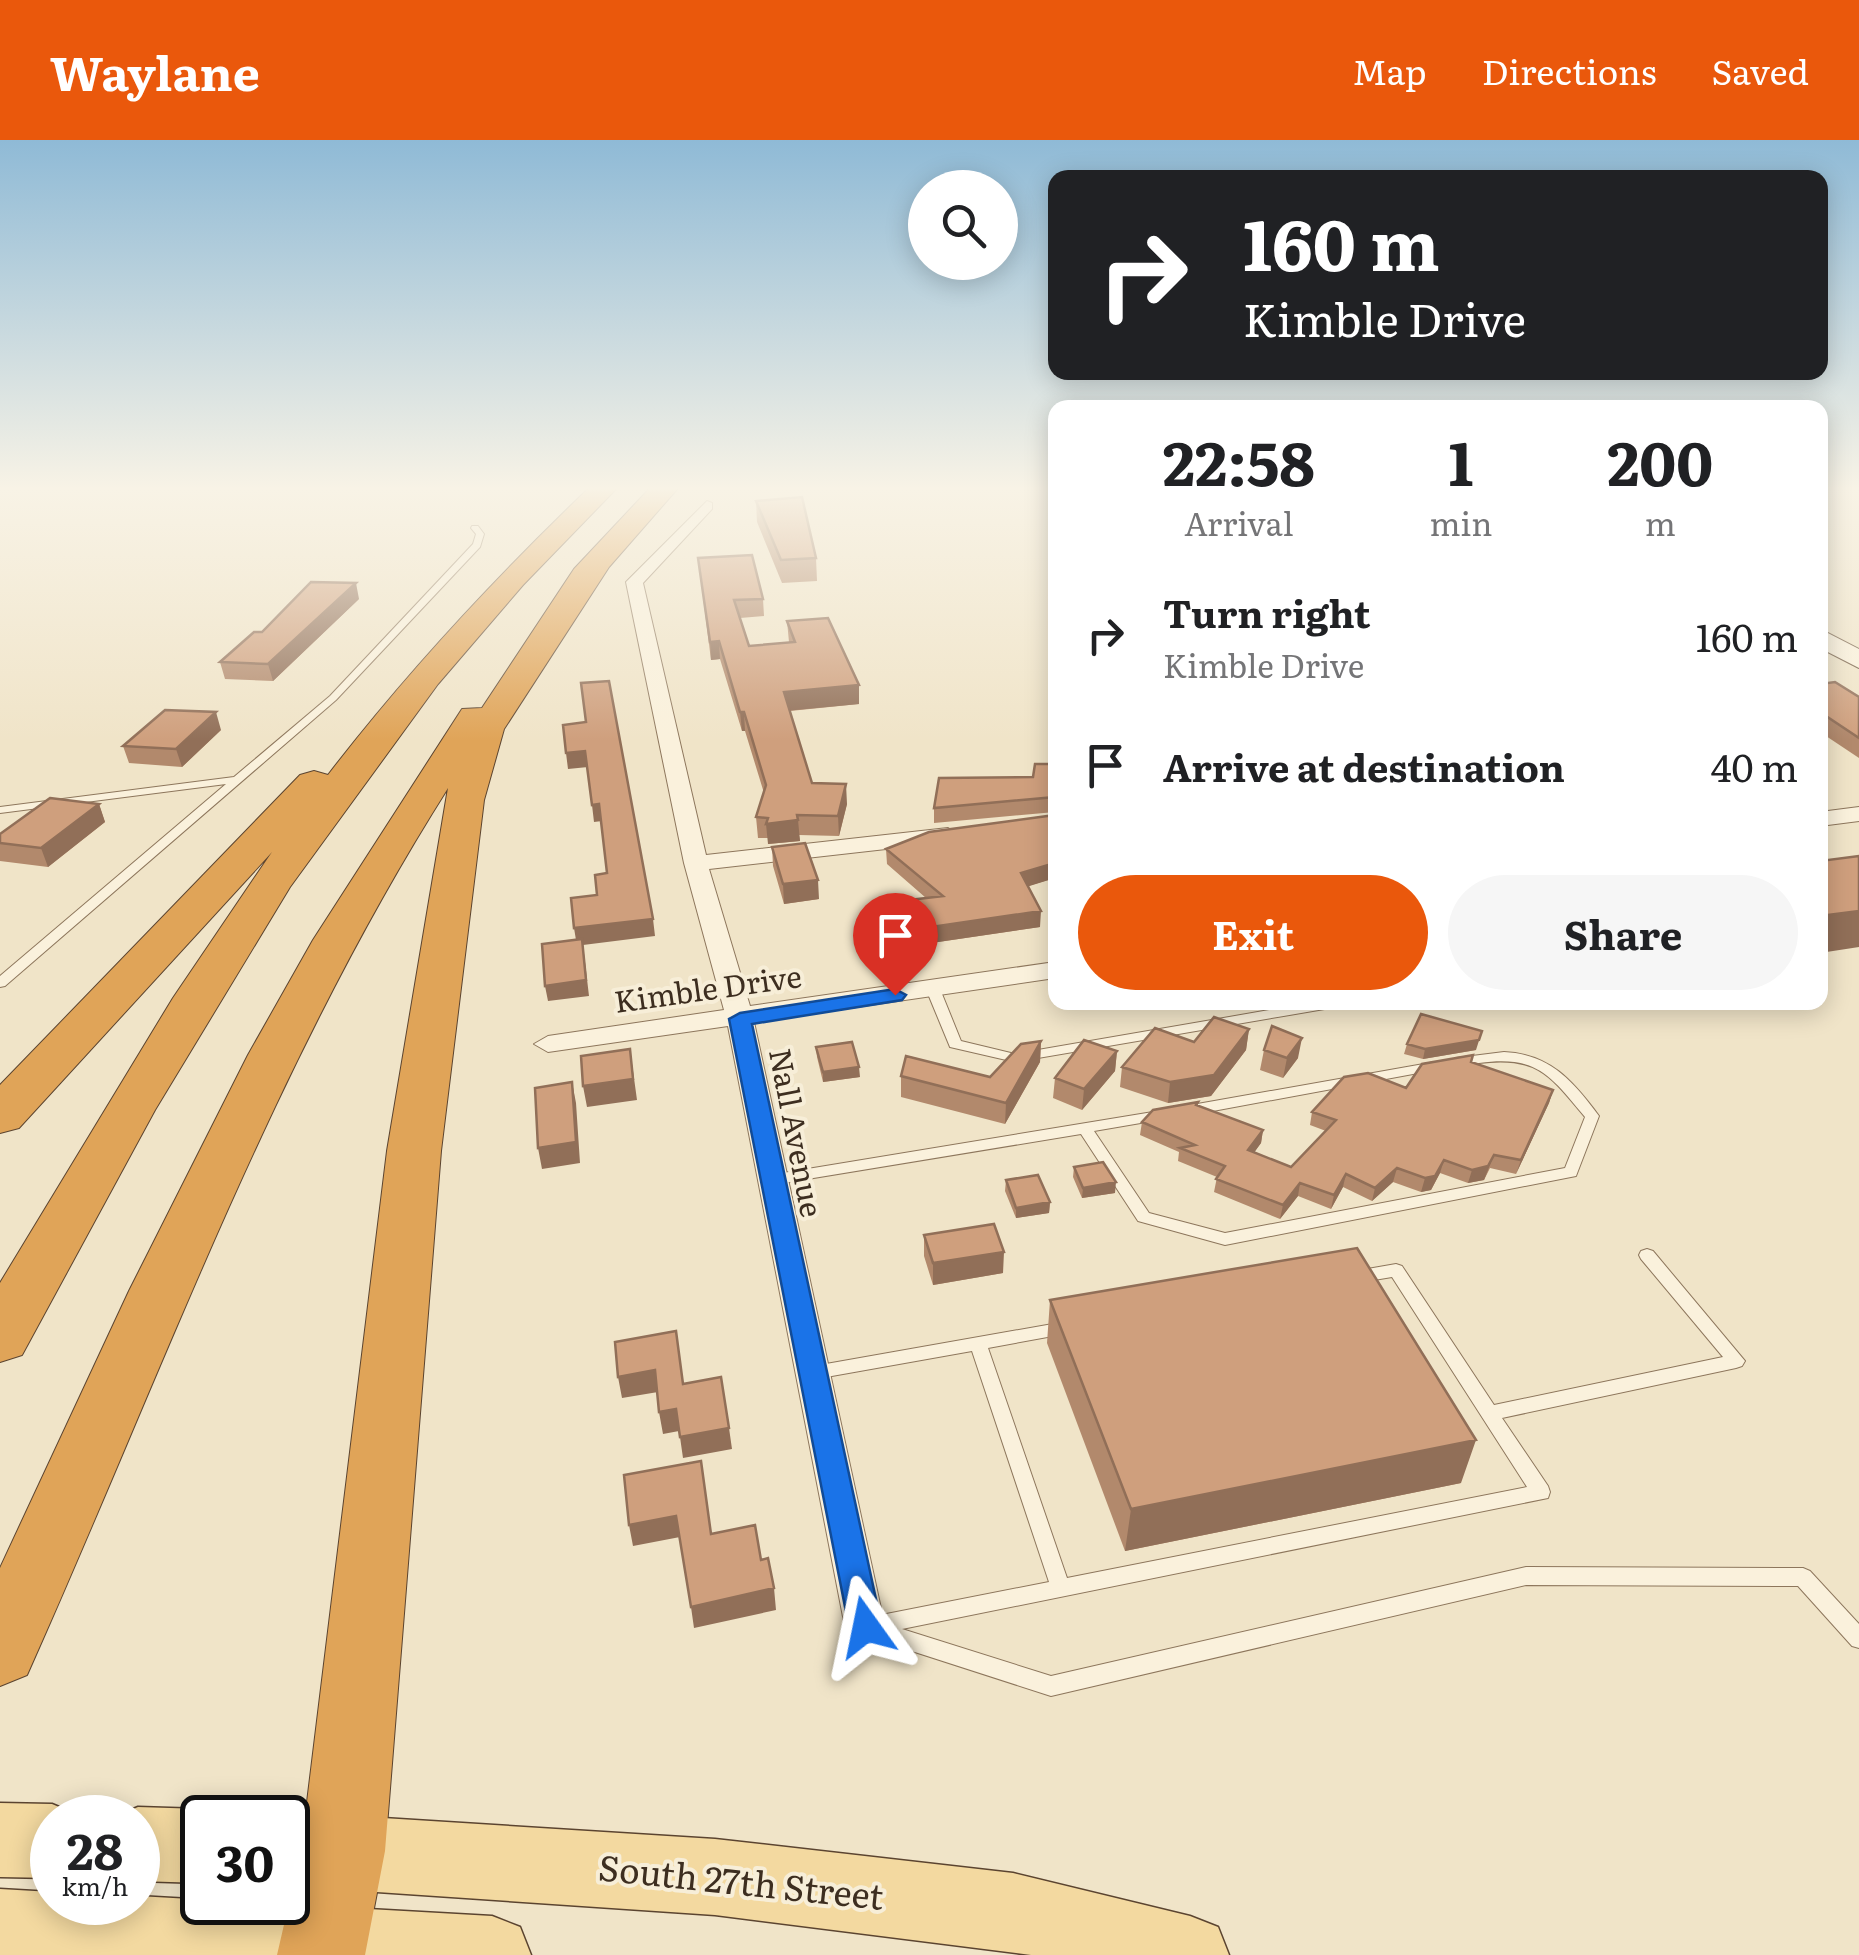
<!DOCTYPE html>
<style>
body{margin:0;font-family:Literata,serif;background:#f6f6f6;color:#202124;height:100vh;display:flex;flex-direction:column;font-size:38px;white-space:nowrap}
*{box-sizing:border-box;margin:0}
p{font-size:32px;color:#757577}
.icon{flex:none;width:55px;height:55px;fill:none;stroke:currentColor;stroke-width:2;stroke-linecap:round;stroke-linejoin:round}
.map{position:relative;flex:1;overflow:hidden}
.drawer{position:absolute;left:1048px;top:260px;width:780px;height:610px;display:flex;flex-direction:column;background:#fff;border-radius:20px;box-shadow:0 5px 25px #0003}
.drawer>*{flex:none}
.guide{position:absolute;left:1048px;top:30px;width:780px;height:210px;border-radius:20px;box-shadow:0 5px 25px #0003;background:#202124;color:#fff;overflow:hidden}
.buttons{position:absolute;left:908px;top:30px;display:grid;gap:20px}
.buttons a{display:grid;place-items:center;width:110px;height:110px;border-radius:50%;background:#fff;box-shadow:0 5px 25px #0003;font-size:50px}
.speed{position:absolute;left:30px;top:1655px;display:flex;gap:20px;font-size:50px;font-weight:700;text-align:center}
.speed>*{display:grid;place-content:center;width:130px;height:130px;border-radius:50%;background:#fff;box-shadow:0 5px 25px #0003;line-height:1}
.speed small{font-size:25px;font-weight:400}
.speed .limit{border:5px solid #111;border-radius:15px;background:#fff;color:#111}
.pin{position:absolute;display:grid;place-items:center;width:85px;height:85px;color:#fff;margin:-102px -42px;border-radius:50% 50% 50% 0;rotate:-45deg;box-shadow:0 0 10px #0007}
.pin .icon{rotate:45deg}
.me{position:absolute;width:110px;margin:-55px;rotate:348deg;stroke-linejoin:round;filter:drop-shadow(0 0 8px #0008)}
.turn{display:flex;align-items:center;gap:35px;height:210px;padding:0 30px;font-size:45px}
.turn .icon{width:130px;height:130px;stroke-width:2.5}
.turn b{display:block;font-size:70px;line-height:85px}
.eta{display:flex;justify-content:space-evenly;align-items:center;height:170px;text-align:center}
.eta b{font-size:60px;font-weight:700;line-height:70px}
.button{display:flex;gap:20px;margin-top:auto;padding:20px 30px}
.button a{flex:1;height:115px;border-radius:60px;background:#ea580c;color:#fff;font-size:40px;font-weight:700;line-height:115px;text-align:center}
.button a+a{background:#f6f6f6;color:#202124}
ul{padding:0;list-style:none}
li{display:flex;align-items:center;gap:30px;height:130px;padding:0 30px}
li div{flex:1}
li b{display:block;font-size:38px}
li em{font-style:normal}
header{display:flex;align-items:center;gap:60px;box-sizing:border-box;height:140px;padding:0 50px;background:#ea580c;color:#fff}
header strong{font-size:48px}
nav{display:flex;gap:55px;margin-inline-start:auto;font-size:35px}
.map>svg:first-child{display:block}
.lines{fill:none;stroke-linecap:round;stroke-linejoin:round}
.service-casing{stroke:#8d765c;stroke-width:2}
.minor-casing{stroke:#8d765c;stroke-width:2}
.secondary-casing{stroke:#6f573f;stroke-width:2}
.primary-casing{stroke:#5b4430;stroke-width:3}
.motorway-casing{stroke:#5b4430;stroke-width:2}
.service{fill:#faf1dc;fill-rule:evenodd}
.minor{fill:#faf1dc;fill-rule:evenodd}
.secondary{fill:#faf1dc;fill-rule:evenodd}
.primary{fill:#f3d9a0;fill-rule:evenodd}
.motorway{fill:#e0a458;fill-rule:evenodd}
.wall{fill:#b2896c}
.shaded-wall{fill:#916f58}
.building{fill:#cf9f7d;stroke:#916f58;stroke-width:2.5}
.route{fill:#1a73e8;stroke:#114b97;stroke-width:2.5}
.labels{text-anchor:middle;stroke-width:8;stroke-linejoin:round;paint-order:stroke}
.street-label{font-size:30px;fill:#3d2e20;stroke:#f7eed8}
.near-street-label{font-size:35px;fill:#3d2e20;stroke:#f7eed8}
</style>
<header>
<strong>Waylane</strong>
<nav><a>Map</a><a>Directions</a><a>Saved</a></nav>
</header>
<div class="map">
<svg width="1859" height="1815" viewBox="0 0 1859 1815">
<rect width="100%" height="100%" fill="#f0e4c8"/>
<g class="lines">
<defs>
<path id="service" d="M472 386H478L484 394 480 407 336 560 5 846 0 847V836L226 644 0 673V667L234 637 330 556 473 404 476 394 471 388Z
M933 845 940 849 961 901 1015 914 1316 862H1348L1342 866 1015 922 950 907 926 849Z
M1504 912C1550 914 1573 941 1599 976L1576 1036 1225 1105 1138 1081 1081 994 771 1045 766 1044 763 1040 766 1036 771 1035 1159 971 1166 976 1164 979 1094 991 1149 1073 1225 1093 1565 1028 1585 977C1550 935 1537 915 1479 923 1467 924 1458 928 1449 922L1456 918Z
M1435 922 1440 923 1442 926 1440 929 1186 976 1179 971 1186 966Z
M1647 1109 1653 1111 1745 1221 1742 1226 1736 1228 1502 1278 1548 1346 1550 1352 1548 1358 902 1489 1051 1536 1526 1427 1803 1428 1810 1431 1859 1484V1508L1852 1506 1798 1446 1526 1445 1051 1556 859 1494 856 1487 859 1480 866 1478 1049 1442 972 1211 815 1239 809 1237 806 1232 809 1227 1064 1182 1070 1183 1072 1188 1070 1193 1064 1194 988 1208 1067 1438 1527 1347 1392 1137 1356 1143 1350 1141 1348 1137 1350 1133 1356 1131 1396 1124 1402 1126 1494 1265 1723 1217 1641 1119 1639 1115 1641 1111Z"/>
<path id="minor" d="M707 361 712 363V369L643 443 706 715 948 688 959 695 948 702 709 729 750 866 1055 822V838L754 882 885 1487 879 1500 865 1506 851 1500 845 1487 728 886 548 912 534 904 548 896 724 870 684 723 626 442Z
M1859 667V681L1820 686V672Z"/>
<path id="secondary" d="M1820 489 1859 509V528L1820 508Z"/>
<path id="primary" d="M0 1663 52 1664 78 1675 52 1678V1738L0 1737Z
M138 1667 202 1669 223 1678H202V1743L138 1741V1678H112Z
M288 1672 715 1699 1013 1733 1190 1776 1218 1787 1229 1815H1031L715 1775 288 1746V1678H274Z
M0 1749 52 1752V1762H138V1756L492 1776 520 1787 531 1815H0Z"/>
<path id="motorway" d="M590 347H618L523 445 438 544 290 747 155 970 22 1215 0 1222V1143L173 858 272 712 19 988 0 993V945L300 635 314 631 328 635C408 531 496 437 590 347Z
M651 347H679L609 427 504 589 484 660 441 1011 385 1711 365 1815H277L301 1711 387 1011 448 648C271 927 161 1236 27 1535L0 1546V1428L129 1151 248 915 313 800 462 569 482 568 574 429Z"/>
</defs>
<!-- service casing -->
<use href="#service" class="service-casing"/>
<!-- minor casing -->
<use href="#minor" class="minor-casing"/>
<!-- secondary casing -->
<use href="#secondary" class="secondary-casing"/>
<!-- primary casing -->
<use href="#primary" class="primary-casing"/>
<!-- motorway casing -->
<use href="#motorway" class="motorway-casing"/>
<!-- service -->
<use href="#service" class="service"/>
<!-- minor -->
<use href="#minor" class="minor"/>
<!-- secondary -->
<use href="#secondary" class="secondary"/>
<!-- primary -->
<use href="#primary" class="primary"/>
<!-- motorway -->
<use href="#motorway" class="motorway"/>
</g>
<!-- wall -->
<path class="wall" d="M756 361 816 418 817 441 782 443 757 382Z
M698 418 763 459 764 476 740 478 749 506 789 502 787 481 859 564 790 571 812 643 847 664 839 696 799 695 800 701 768 704V698H758L756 677 764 653 745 591H742L720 519 711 520Z
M359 459 273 541 225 539 220 522 262 492Z
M1820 544 1859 557V618L1820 592Z
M221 590 182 627 129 623 123 606Z
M1055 624V674V672L934 683V668L1033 637Z
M99 664 105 682 48 727 0 721V694Z
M772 707 819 759 784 764 773 726Z
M886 709 1055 738 1028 746 1040 787 911 806 900 777V761L926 758 887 724Z
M1249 889 1246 910 1211 956 1168 963 1120 947 1122 927 1194 902Z
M1041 901 1040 922 1005 984 901 957V936L990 937Z
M1407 904 1476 910 1423 919 1404 914Z
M816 907 860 937 823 942 817 917Z
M1264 910 1298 918 1283 938 1260 930Z
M1117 911 1115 931 1082 970 1053 958 1055 938Z
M1471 922 1553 950 1549 963 1516 1034 1490 1028 1484 1040 1468 1043 1440 1033 1431 1050 1421 1052 1393 1042 1372 1061 1343 1047 1331 1069 1298 1056 1280 1079 1214 1052 1217 1037 1178 1021 1179 1012 1140 995 1142 982 1198 962V965L1263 990 1261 1003 1254 1012 1291 1027 1326 991 1310 985 1312 972 1406 948Z
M1074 1027 1115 1053 1082 1058 1073 1037Z
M1006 1040 1050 1062 1049 1073 1016 1078 1005 1051Z
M924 1095 1003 1133 933 1145 924 1116Z
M1050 1160 1461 1343 1125 1411 1047 1203Z"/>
<!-- shaded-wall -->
<path class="shaded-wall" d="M356 443 359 459 273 541 268 524Z
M719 501 720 519 711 520 710 502Z
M859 545V564L785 571 784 552Z
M216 572 221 590 182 627 176 609Z
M740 572H744L745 591H742Z
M585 611 588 627 568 629 566 613Z
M846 644 847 664 839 696 838 676Z
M99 664 105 682 48 727 41 708Z
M599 664 602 681 594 682 592 665Z
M798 680 800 701 768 704 766 684Z
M1055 723V738L1020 749 1021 733Z
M818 740 819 759 784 764 783 744Z
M1041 771 1040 787 911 806V790Z
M1859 771V807L1820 813V776Z
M653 779 655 796 583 805 589 856 548 861 545 846 577 806 574 788Z
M1249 889 1246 910 1211 956 1168 963 1170 942Z
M1482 891 1476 910 1423 919 1425 909Z
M1302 898 1298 918 1283 938 1287 918Z
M1041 901 1040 922 1005 984 1006 963Z
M630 909 637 960 587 967 583 946Z
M1117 911 1115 931 1082 970 1084 949Z
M859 927 860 937 823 942V932Z
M572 942 576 963 580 1023 542 1029 538 1008Z
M1553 950 1549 963 1516 1034 1521 1020Z
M1263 990 1261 1003 1246 1024 1248 1010Z
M1494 1015 1484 1040 1468 1043 1472 1030Z
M1444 1020 1440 1033 1431 1050 1421 1052 1425 1038Z
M1397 1028 1393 1042 1372 1061 1375 1048Z
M1346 1034 1343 1047 1331 1069 1334 1055Z
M1116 1042 1115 1053 1082 1058 1083 1048Z
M1300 1043 1298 1056 1280 1079 1283 1065Z
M1050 1062 1049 1073 1016 1078V1068Z
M1004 1112 1003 1133 933 1145V1123Z
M655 1230 658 1252 622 1258 618 1237Z
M676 1269 679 1291 663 1294 659 1272Z
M729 1288 732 1309 683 1318 680 1297Z
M1476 1300 1461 1343 1125 1411 1131 1369Z
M676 1376 680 1397 633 1406 629 1385Z
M774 1448 776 1470 694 1488 691 1467Z"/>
<!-- building -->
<path class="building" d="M802 357 816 418 781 420 756 361Z
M752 415 763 459 734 460 749 506 795 502 787 481 828 478 859 545 784 552 812 643 846 644 838 676 797 675 798 680 766 684 768 678 756 677 766 645 744 572H740L719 501 710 502 698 418Z
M311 442 356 443 268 524 220 522 254 492H262Z
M609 541 653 779 574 788 571 758 597 755 595 735 607 733 599 664 592 665 585 611 566 613 563 585 586 582 581 543Z
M1835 542 1859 557V598L1820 572V544Z
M165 570 216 572 176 609 123 606Z
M1035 624H1055V657L934 668 939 638 1033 637Z
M50 658 99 664 41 708 0 703V694Z
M1055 675V723L1021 733 1041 771 911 790 900 761 943 756 886 709 929 692Z
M805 703 818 740 783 744 772 707Z
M1859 716V771L1820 776V721Z
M582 799 586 840 545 846 542 804Z
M1421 874 1482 891 1479 900 1425 909 1407 904Z
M1214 877 1249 889 1214 935 1170 942 1122 927 1155 888 1194 902Z
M1272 886 1302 898 1287 918 1264 910Z
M1084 900 1117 911 1084 949 1055 938Z
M1041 901 1006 963 901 936 906 916 990 937 1021 904Z
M852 902 859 927 823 932 816 907Z
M630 909 633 939 583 946 581 916Z
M1473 915 1471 922 1553 950 1521 1020 1494 1015 1488 1026 1472 1030 1444 1020 1435 1036 1425 1038 1397 1028 1375 1048 1346 1034 1334 1055 1300 1043 1283 1065 1216 1039 1225 1026 1180 1008 1195 1005 1142 982 1153 970 1198 962 1196 965 1263 990 1248 1010 1291 1027 1336 980 1312 972 1344 937 1368 933 1406 948 1422 924Z
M572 942 576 1002 538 1008 535 948Z
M1103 1022 1116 1042 1083 1048 1074 1027Z
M1038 1035 1050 1062 1016 1068 1006 1040Z
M994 1084 1004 1112 933 1123 924 1095Z
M1357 1108 1476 1300 1131 1369 1050 1160Z
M676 1191 683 1244 721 1237 729 1288 680 1297 676 1269 659 1272 655 1230 618 1237 615 1202Z
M701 1321 711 1394 755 1385 761 1420 768 1418 774 1448 691 1467 676 1376 629 1385 624 1335Z"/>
<!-- sky -->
<linearGradient id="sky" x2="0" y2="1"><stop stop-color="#8fbad6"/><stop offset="0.58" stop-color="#f8f3e6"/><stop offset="1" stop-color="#f8f3e6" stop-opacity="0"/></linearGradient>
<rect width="1859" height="601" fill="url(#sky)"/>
<!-- route -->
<path class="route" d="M895 849 906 855 902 860 752 884 882 1487 877 1498 866 1502 854 1498 849 1487 729 879 740 873Z"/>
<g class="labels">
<!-- street labels -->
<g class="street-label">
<text transform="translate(708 850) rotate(-8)" y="10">Kimble Drive</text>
<text transform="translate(795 993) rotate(79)" y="10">Nall Avenue</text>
</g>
<!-- near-street labels -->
<g class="near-street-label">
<text transform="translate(741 1743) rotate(6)" y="12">South 27th Street</text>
</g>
</g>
</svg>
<div class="buttons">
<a><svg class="icon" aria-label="search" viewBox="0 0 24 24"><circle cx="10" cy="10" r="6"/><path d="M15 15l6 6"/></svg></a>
</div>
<div class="speed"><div>28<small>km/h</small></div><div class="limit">30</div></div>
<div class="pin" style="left:895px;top:855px;background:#d93025"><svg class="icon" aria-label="arrive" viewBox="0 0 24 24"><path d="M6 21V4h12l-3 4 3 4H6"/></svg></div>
<svg class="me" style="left:866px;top:1487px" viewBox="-20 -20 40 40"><path d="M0-17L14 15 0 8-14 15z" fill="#1a73e8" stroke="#fff" stroke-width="4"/></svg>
<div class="guide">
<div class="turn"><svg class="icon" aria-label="right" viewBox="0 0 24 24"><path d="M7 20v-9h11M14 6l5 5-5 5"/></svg><div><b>160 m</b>Kimble Drive</div></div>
</div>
<section class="drawer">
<div class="eta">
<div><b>22:58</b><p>Arrival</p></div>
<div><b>1</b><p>min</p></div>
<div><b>200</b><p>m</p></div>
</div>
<ul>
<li><svg class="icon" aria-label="right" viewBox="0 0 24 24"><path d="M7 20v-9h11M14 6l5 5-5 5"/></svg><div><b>Turn right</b><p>Kimble Drive</p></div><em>160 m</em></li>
<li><svg class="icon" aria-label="arrive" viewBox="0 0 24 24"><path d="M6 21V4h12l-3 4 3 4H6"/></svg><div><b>Arrive at destination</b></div><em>40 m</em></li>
</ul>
<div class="button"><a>Exit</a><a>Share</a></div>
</section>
</div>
